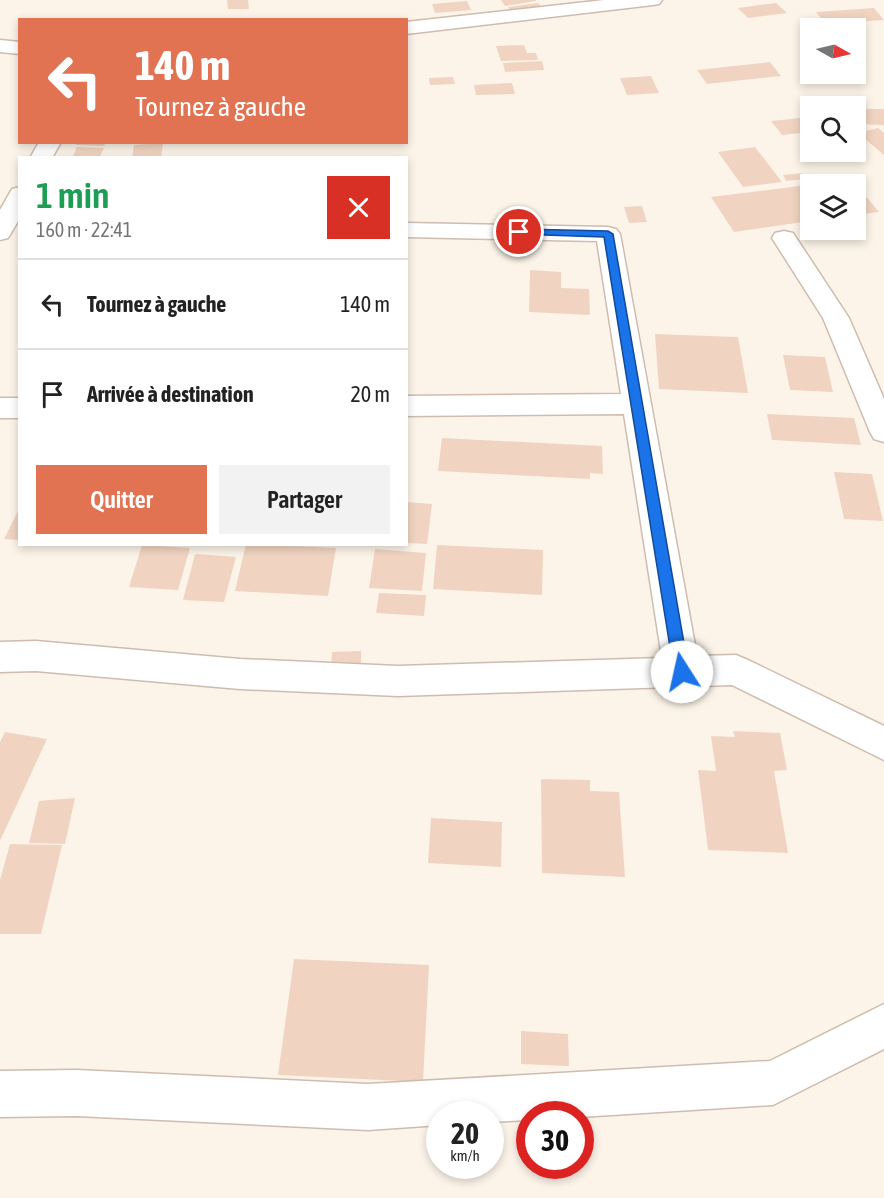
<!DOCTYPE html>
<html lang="fr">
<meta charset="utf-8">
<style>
body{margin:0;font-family:"Asap Condensed",sans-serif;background:#f2f2f2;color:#222;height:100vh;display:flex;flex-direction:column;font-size:22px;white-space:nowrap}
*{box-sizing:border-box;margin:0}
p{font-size:20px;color:#767676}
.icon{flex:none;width:33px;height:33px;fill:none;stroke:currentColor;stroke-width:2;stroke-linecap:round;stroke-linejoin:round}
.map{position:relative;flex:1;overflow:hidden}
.sheet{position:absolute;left:18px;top:156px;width:390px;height:390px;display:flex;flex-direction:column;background:#fff;border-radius:0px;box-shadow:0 3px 9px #0003}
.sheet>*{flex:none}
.guide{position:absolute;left:18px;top:18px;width:390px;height:126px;border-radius:0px;box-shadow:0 3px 9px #0003;background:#e17352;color:#fff;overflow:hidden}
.needle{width:39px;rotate:98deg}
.fabs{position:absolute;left:800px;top:18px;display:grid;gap:12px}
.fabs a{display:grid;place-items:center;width:66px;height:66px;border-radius:0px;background:#fff;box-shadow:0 3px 9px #0003;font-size:30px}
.speed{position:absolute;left:426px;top:1101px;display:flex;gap:12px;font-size:30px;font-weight:700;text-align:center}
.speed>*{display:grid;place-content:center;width:78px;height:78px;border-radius:50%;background:#fff;box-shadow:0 3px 9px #0003;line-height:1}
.speed small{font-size:15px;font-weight:400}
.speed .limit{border:9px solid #d22;background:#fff;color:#111}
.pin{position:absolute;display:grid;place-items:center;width:51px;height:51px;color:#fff;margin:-26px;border:3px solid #fff;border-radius:50%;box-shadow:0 2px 6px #0007}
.me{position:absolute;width:66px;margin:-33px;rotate:350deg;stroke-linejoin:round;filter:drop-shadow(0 0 4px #0008)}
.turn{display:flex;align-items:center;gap:21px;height:126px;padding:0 18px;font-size:27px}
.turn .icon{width:78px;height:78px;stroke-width:2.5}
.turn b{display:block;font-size:42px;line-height:51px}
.round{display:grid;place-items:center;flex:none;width:63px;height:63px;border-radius:0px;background:#f2f2f2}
.overview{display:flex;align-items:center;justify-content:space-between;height:102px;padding:0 18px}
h1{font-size:36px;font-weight:600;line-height:45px;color:#1e9e55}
.action{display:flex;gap:12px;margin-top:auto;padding:12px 18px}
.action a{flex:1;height:69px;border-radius:0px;background:#e17352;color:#fff;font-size:24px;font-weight:600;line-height:69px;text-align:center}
.action a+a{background:#f2f2f2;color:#222}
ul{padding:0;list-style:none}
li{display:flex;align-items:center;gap:18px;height:90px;padding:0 18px;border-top:2px solid #e0e0e0}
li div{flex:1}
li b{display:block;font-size:22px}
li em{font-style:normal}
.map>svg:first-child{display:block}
.building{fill:#f0d4c1}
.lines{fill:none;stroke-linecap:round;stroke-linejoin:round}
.minor-casing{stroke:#cebcaf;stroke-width:3}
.minor{fill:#fff;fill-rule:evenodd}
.route{fill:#1a73e8;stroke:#114b97;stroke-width:1.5}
</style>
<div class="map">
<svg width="884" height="1198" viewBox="0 0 884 1198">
<rect width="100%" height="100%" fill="#fcf4e9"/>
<!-- building -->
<path class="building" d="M227 0H248L249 9H228Z
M501 0H536V1L505 6Z
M467 1 471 10 435 13 432 4Z
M538 3 542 8 511 12 508 7Z
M776 3 787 13 748 18 738 8Z
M874 8 884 20 826 24 816 12Z
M524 45 527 53H536L538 60 501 61 496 46Z
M542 61 544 70 505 72 503 63Z
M770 62 781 76 707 84 697 70Z
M651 76 659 93 627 95 620 78Z
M453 77 455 84 430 85 429 78Z
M512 83 515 94 476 95 474 85Z
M855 109H884V125L855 124Z
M810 117V132L782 135 771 121Z
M878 128 884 133V155L858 133Z
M77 142H106L104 146 76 145Z
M163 143 161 158H132L134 145Z
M77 147 104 148 99 158H72Z
M755 147 782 182 743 187 718 152Z
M802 173 806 179 786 181 783 175Z
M807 185 810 189V221L734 232 711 197Z
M855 186H857L879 212 855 215Z
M642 206 647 222 629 223 624 207Z
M530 270 561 272V288L589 289 590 315 529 312Z
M655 334 738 337 748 393 659 389Z
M783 355 825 357 833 392 790 390Z
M767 414 854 418 861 445 772 440Z
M442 438 602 446 603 474 590 473V479L438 471Z
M834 472 872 474 883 521 844 519Z
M406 502 432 504 427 544 406 543Z
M20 507V540L4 539Z
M246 544 336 548 328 596 235 591Z
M142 545 190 548 178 590 129 587Z
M437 545 543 550 542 595 433 589Z
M375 549 426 553 422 591 369 588Z
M195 554 236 557 224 602 183 600Z
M379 593 426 595 424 616 376 613Z
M361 651V668L331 669 332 652Z
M733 731 780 733 787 770 774 771 788 853 708 850 698 770 716 771 711 736 735 737Z
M5 732 47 739 0 841V742Z
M541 779 590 780V791L619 792 625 877 542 873Z
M75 798 65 844 29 843 39 801Z
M431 818 502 822 501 867 428 863Z
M10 844 62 845 41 934H0V880Z
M294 959 429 965 423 1082 278 1075Z
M521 1031 568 1034 569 1066 521 1064Z"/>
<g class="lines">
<defs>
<path id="minor" d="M604 0H662L659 4 653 5 406 34V22Z
M0 40 20 42V54L0 52Z
M39 142H61L52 158H30Z
M20 187V218L8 238 0 240V210L12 189Z
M406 223 608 227 616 229 620 234 697 656 736 655 748 660 884 726V760L732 685 398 696 240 689 36 671 0 672V642L36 641 240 659 398 666 662 658 624 414 406 416V396L621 394 597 241 406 237Z
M784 231 793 233 849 318 884 399V442L874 439 870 432 823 318 772 238 775 233Z
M0 398H20V418H0Z
M884 1004V1049L773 1105 580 1117V1114H530V1120L490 1122V1114H440V1125L368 1130 77 1116 0 1117V1071L77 1070 368 1084 770 1061Z"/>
</defs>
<!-- minor casing -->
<use href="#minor" class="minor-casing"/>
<!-- minor -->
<use href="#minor" class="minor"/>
</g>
<!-- route -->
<path class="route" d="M519 229 608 231 613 234 689 672 687 676H677L674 672 604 237 515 234V230Z"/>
</svg>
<div class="fabs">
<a><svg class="needle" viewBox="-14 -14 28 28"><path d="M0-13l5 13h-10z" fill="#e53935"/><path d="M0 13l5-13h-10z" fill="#767676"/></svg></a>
<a><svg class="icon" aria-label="search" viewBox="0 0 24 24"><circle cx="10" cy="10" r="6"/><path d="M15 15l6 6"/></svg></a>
<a><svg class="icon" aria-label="layers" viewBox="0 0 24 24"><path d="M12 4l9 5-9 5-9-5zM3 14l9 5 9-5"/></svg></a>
</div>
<div class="speed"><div>20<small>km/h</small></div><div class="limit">30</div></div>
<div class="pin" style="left:519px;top:232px;background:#d93025"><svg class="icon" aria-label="arrive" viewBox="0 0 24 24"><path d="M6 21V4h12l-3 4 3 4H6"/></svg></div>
<svg class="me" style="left:682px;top:672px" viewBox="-20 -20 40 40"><circle r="19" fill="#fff"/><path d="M0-13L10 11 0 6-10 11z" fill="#1a73e8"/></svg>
<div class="guide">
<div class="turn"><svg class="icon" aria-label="left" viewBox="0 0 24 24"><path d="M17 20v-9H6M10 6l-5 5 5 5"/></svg><div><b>140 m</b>Tournez à gauche</div></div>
</div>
<section class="sheet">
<div class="overview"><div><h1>1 min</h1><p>160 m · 22:41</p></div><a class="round" style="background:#d93025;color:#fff"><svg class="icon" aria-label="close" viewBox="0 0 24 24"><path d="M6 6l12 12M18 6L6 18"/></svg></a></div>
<ul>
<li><svg class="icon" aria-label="left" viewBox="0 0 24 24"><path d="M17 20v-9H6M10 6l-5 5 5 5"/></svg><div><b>Tournez à gauche</b></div><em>140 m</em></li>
<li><svg class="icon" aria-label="arrive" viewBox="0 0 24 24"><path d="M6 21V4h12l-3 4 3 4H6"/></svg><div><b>Arrivée à destination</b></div><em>20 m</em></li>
</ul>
<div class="action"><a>Quitter</a><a>Partager</a></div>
</section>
</div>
